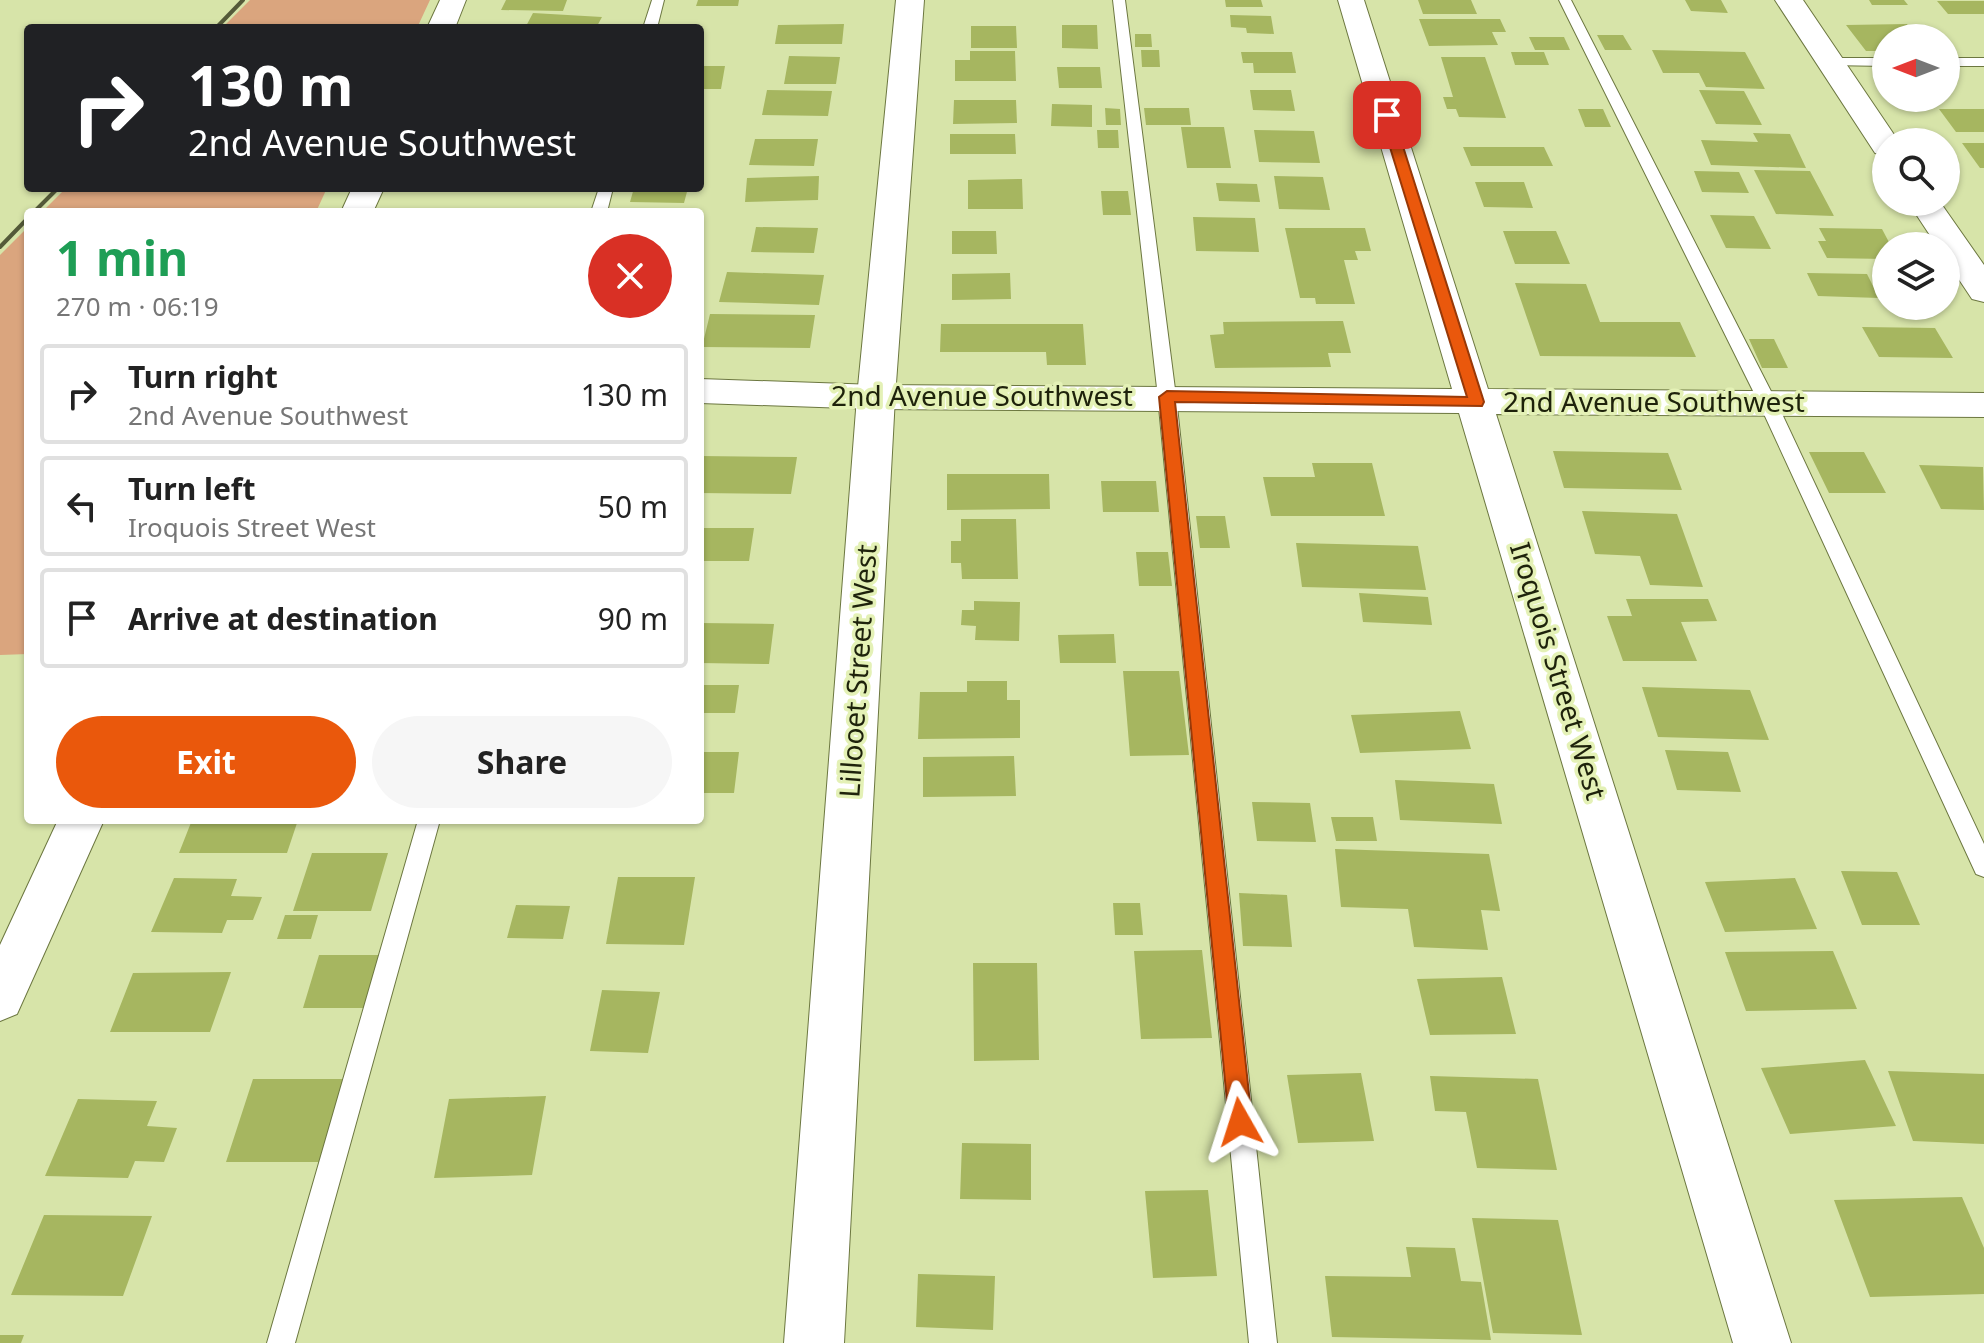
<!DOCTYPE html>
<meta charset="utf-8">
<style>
body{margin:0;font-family:"Noto Sans",sans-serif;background:#f6f6f6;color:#222;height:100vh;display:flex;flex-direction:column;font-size:30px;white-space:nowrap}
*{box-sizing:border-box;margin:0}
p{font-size:26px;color:#767676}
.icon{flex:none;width:44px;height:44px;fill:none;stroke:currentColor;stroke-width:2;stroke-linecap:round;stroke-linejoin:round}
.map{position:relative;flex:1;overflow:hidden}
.side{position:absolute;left:24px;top:208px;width:680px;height:616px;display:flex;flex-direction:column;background:#fff;border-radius:8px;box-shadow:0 2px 6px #0004}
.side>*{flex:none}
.banner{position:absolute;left:24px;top:24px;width:680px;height:168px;border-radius:8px;box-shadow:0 2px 6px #0004;background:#202124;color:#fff;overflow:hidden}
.needle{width:52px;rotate:270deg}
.tools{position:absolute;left:1872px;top:24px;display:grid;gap:16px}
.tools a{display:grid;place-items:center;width:88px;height:88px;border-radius:50%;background:#fff;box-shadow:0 2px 6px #0004;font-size:40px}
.pin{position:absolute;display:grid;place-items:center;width:68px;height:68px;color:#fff;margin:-34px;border-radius:16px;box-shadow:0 4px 12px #0006}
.me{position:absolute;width:88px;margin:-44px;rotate:354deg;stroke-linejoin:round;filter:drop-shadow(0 0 6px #0008)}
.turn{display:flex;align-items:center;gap:28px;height:168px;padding:0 32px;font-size:36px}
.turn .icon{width:104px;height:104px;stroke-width:2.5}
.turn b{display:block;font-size:56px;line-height:68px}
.round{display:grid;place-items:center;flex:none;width:84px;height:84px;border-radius:42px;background:#f6f6f6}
.overview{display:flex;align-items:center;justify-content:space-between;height:136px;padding:0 32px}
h1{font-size:48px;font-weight:700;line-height:60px;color:#1e9e55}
.action{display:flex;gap:16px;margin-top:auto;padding:16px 32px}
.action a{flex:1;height:92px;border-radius:48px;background:#ea580c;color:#fff;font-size:32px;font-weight:700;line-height:92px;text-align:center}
.action a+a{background:#f6f6f6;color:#222}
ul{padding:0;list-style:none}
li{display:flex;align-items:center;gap:24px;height:100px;margin:0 16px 12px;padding:0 16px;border:4px solid #e0e0e0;border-radius:8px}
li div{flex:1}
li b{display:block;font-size:30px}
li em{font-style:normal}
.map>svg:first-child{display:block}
.green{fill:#daa57e}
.building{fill:#a6b660}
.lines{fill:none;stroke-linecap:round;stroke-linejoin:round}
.service-casing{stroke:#6c7740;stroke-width:2}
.minor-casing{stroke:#6c7740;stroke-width:2}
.tertiary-casing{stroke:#6c7740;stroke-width:2}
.service{fill:#fff;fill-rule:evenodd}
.minor{fill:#fff;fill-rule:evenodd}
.tertiary{fill:#fff;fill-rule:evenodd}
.rail{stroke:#545a39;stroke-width:4}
.route{fill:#ea580c;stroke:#983908;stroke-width:2}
.labels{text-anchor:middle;stroke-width:7;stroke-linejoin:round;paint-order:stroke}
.street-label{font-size:28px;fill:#1e220b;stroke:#e4f1b6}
</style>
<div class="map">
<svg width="1984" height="1343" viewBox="0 0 1984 1343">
<rect width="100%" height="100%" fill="#d7e4a9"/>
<!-- green -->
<path class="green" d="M250 0H430L417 28H222Z
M66 188H327L316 212H42Z
M28 227V654L0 655V255Z"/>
<!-- building -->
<path class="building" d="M506 0H567L563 11 501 10Z
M698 0H739L738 6H696Z
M1225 0H1261L1263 7H1226Z
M1418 0H1471L1477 14H1423Z
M1685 0H1721L1728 13 1691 11Z
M1869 0H1904L1908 5H1872Z
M1937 1H1984V14H1948Z
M533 13 602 17 596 28H525Z
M1230 15 1271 16 1274 34 1247 33 1246 28 1231 27Z
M1419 19H1500L1506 32H1492L1498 45 1429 46Z
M844 24 842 44H775L778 25Z
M1907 24 1919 38H1886V51H1866L1846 25Z
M1062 25H1097L1098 49 1062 48Z
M971 26H1016L1017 48H971Z
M1135 34H1151L1152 47H1135Z
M1597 35H1623L1632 50H1605Z
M1529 37H1564L1570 50H1535Z
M1141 50H1159L1160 67H1142Z
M1652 50 1745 52 1765 89 1706 87 1699 73H1663Z
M970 51H1015L1016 81H955V60H970Z
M1241 52H1292L1296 73H1254L1253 63H1243Z
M1511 52H1544L1549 65H1515Z
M789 56 840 57 836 84H784Z
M1441 57H1485L1506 118 1459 117 1456 109H1447L1443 97H1453Z
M700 66H725L721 89H700Z
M1057 67H1100L1102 88H1059Z
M767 90 832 91 828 116 762 115Z
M1250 90H1291L1295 111 1253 110Z
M1699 90 1744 91 1762 125 1716 124Z
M954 100H1016L1017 123 953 124Z
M1052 104 1092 105V127L1051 126Z
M1105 108 1120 109 1121 125H1106Z
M1144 108H1189L1191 125H1146Z
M1578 109H1603L1611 127H1585Z
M1939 109H1984V132H1956Z
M1181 127H1224L1231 168H1187Z
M1097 130H1118L1119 148H1098Z
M1254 130 1314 131 1320 163 1259 162Z
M1753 133 1790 134 1806 168 1711 165 1701 140 1758 142Z
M950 134H1015L1016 154H950Z
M755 139H818L814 166 749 165Z
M1962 143H1984V168H1980Z
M1463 147H1544L1553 166H1471Z
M1754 170 1810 171 1834 216 1776 214Z
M1694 171 1739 172 1749 193 1702 192Z
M819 176 818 200 745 202 747 178Z
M1274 176 1323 177 1330 210 1279 209Z
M1022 179 1023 209H968V180Z
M1475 182H1524L1533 208 1484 207Z
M1216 183 1257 184 1260 202 1219 201Z
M634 188H688L684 203 630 202Z
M1101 191H1128L1131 215H1103Z
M1710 215 1754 216 1771 249 1726 248Z
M1193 217 1255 218 1259 252 1196 251Z
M756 227 818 228 814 253 751 252Z
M1285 228H1365L1371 251H1355L1358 260H1344L1355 304H1316L1315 298H1300Z
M1819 228 1882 229 1891 246H1886V259L1827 258 1818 241H1826Z
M952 231H996L997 254H952Z
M1503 231H1556L1570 264H1515Z
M727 272 824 275 819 305 719 302Z
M1010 273 1011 299 952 300V274Z
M1807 273 1867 274 1879 298 1818 296Z
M1515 283 1586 284 1600 322H1680L1696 357 1540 356Z
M710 314 815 315 810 348 702 347Z
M1343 321 1351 353H1328L1331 367 1215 368 1210 335 1224 334 1223 322Z
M941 324H1083L1086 365H1047L1046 352H940Z
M1862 327 1935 328 1953 358 1879 357Z
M1749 339H1774L1788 368H1762Z
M1553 451 1668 453 1682 490 1564 488Z
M1809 452H1864L1886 493H1829Z
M700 456 797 457 791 494 700 493Z
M1312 463H1372L1385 516H1271L1263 477H1315Z
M1919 465 1983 467 1984 510 1941 509Z
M947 474H1049L1050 509 947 510Z
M1101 481H1156L1159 512H1103Z
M1582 511 1677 514 1703 587 1650 585 1640 556 1595 554Z
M1196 516H1225L1230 548H1200Z
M961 519H1016L1018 579H962L961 563H951V541H961Z
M700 528H754L749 561H700Z
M1296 543 1418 546 1426 590 1302 587Z
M1136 552H1168L1172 586H1139Z
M1359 593 1428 597 1432 625 1363 622Z
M1626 599H1708L1717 621 1681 622 1697 661H1623L1607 616H1632Z
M974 601 1020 602 1019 641 975 640 976 626 961 625 962 610H974Z
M700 623 774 624 769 664 700 663Z
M1114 634 1116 663H1060L1058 635Z
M1123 671H1179L1189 755 1130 756Z
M967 681H1007V700H1020V738L918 739 920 692H967Z
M700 685H739L735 713H700Z
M1642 687 1750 690 1769 740 1658 737Z
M1460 711 1471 749 1360 753 1351 715Z
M1665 750 1728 752 1741 792 1677 790Z
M700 752H739L734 793H700Z
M1014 756 1016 796 923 797V757Z
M1395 780 1494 784 1502 824 1400 820Z
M1252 802 1310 803 1316 842 1257 841Z
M1331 817H1373L1377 841H1336Z
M192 820H298L287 853H179Z
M1335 849 1489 854 1500 911 1481 910 1488 950 1414 947 1408 909 1341 907Z
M312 853H388L371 911H293Z
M1841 871 1897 872 1920 925H1862Z
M618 877H695L684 945 606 944Z
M174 878 237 879 231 896 262 897 253 920H227L222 933 151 932Z
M1795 878 1817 929 1725 932 1705 882Z
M1239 893 1287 895 1292 947 1243 946Z
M1113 903H1140L1143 935H1115Z
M516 905 570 906 563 939 507 938Z
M285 915H318L311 939H277Z
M1202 950 1212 1038 1141 1039 1134 951Z
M1833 951 1857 1009 1746 1011 1725 952Z
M319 955H386L371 1008H303Z
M973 963H1037L1039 1060 974 1061Z
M231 972 210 1032H110L133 973Z
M1502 977 1516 1034 1430 1035 1417 979Z
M602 990 660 992 648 1053 590 1051Z
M1865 1060 1896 1126 1790 1134 1761 1068Z
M1888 1071 1984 1074V1144L1913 1141Z
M1361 1073 1374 1141 1298 1143 1287 1075Z
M1430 1076 1538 1079 1557 1170 1477 1168 1466 1112 1435 1111Z
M253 1079H343L320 1162H226Z
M546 1096 532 1175 434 1178 449 1099Z
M78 1099 157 1101 147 1126 177 1128 164 1162 135 1161 128 1178 45 1176Z
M962 1143 1031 1144V1200L960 1199Z
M1208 1190 1217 1276 1153 1278 1145 1191Z
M1962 1197 1984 1248V1294L1870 1297 1834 1200Z
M44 1215 152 1216 123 1296 11 1295Z
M1472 1218 1558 1220 1582 1335 1493 1333Z
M1406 1247 1455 1248 1461 1281 1481 1282 1491 1340 1332 1337 1325 1276 1411 1277Z
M918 1274 995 1276 993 1330 916 1327Z
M0 1335H24L21 1343H0Z"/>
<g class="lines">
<defs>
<path id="service" d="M652 0H664L657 28H643Z
M1113 0H1125L1176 397 1277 1343H1249L1158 397Z
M1559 0H1571L1776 401 1984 844V877L1976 874 1758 401Z
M1824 58H1886V66L1829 65 1822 61Z
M1946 58H1984V66H1946Z
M599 188H613L607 212H591Z
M418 820H440L295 1343H267Z"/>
<path id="minor" d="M440 0H466L455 28H427Z
M1338 0H1364L1488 389 1984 393V417L1496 414 1791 1343H1733L1459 413 876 409 700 403V379L876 385 1452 389Z
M352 188H384L373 212H341Z
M58 820H104L17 1014 0 1021V945Z"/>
<path id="tertiary" d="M896 0H924L895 397 844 1343H784L857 397Z
M1775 0H1803L1899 142H1886V155L1875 153Z
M1908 202H1940L1984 265V302L1972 299 1946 260V246H1937Z"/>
</defs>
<!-- service casing -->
<use href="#service" class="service-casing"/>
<!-- minor casing -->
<use href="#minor" class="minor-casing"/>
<!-- tertiary casing -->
<use href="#tertiary" class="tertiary-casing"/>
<!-- service -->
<use href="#service" class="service"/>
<!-- minor -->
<use href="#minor" class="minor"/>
<!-- tertiary -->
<use href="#tertiary" class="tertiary"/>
<!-- rail -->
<path class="rail" d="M216 28 243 0
M34 212 58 188
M0 247 28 218"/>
</g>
<!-- route -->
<path class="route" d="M1382 112 1393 115 1484 402 1482 406 1175 402 1252 1122 1248 1130 1240 1133 1232 1130 1229 1122 1159 397 1167 391 1467 397 1380 115Z"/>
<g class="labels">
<!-- street labels -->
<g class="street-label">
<text x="982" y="406">2nd Avenue Southwest</text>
<text x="1654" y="412">2nd Avenue Southwest</text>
<text transform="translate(858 671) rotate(-86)" y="10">Lillooet Street West</text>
<text transform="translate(1558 671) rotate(73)" y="10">Iroquois Street West</text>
</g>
</g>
</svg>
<div class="tools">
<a><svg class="needle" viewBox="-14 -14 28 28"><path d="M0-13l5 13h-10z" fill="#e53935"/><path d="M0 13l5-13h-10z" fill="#767676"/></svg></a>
<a><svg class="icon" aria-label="search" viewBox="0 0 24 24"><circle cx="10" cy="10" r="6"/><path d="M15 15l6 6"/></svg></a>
<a><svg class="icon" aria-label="layers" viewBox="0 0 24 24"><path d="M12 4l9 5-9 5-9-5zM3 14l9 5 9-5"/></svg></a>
</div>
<div class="pin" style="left:1387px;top:115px;background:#d93025"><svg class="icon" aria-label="arrive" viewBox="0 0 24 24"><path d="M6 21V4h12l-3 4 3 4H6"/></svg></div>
<svg class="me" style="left:1240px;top:1122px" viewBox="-20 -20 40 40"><path d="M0-17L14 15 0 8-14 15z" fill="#ea580c" stroke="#fff" stroke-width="4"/></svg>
<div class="banner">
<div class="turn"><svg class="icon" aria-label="right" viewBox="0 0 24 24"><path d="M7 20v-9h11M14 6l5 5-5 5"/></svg><div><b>130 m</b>2nd Avenue Southwest</div></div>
</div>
<section class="side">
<div class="overview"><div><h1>1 min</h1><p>270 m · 06:19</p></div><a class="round" style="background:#d93025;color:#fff"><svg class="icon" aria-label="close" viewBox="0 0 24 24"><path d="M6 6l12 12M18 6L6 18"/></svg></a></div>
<ul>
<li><svg class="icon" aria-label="right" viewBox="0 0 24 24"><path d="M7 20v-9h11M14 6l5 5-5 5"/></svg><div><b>Turn right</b><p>2nd Avenue Southwest</p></div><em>130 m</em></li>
<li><svg class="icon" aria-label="left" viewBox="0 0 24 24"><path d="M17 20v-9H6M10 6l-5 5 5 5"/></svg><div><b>Turn left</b><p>Iroquois Street West</p></div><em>50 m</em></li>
<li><svg class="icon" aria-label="arrive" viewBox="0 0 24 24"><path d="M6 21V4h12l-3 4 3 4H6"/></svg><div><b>Arrive at destination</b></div><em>90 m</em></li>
</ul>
<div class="action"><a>Exit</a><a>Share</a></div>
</section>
</div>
